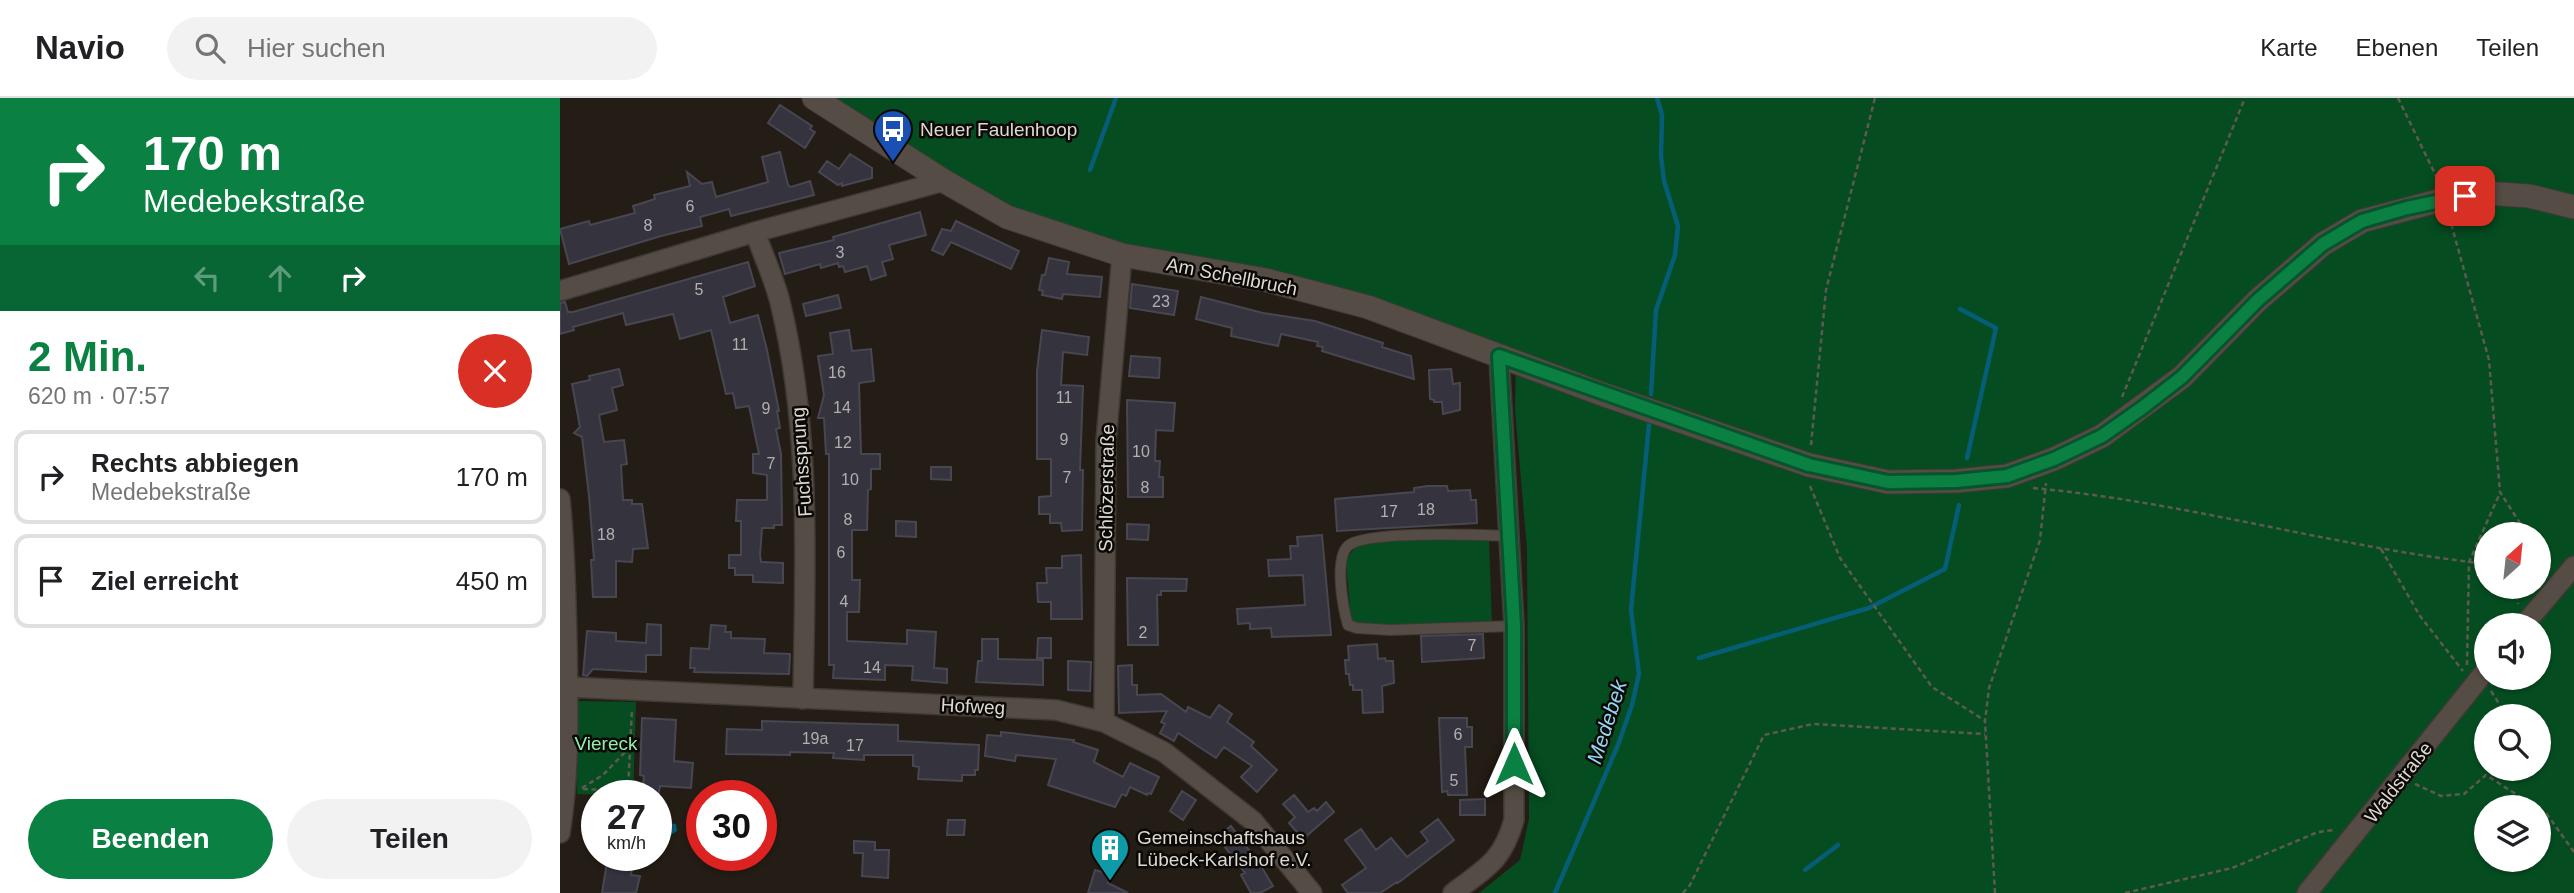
<!DOCTYPE html>
<html lang="de">
<meta charset="utf-8">
<style>
body{margin:0;font-family:Helvetica,sans-serif;background:#f2f2f2;color:#202124;height:100vh;display:flex;flex-direction:column;font-size:26px;white-space:nowrap}
*{box-sizing:border-box;margin:0}
p{font-size:23px;color:#757577}
.icon{flex:none;width:38px;height:38px;fill:none;stroke:currentColor;stroke-width:2;stroke-linecap:round;stroke-linejoin:round}
.map{position:relative;flex:1;overflow:hidden}
.drawer{display:flex;flex-direction:column;background:#fff;width:560px}
.drawer>*{flex:none}
.top-card{background:#0b8043;color:#fff;overflow:hidden}
.needle{width:46px;rotate:27deg}
.fabs{position:absolute;left:1914px;top:424px;display:grid;gap:14px}
.fabs a{display:grid;place-items:center;width:77px;height:77px;border-radius:50%;background:#fff;box-shadow:0 2px 5px #0004;font-size:35px}
.speed{position:absolute;left:21px;top:682px;display:flex;gap:14px;font-size:35px;font-weight:700;text-align:center}
.speed>*{display:grid;place-content:center;width:91px;height:91px;border-radius:50%;background:#fff;box-shadow:0 2px 5px #0004;line-height:1}
.speed small{font-size:18px;font-weight:400}
.speed .limit{border:10px solid #d22;background:#fff;color:#111}
.pin{position:absolute;display:grid;place-items:center;width:60px;height:60px;color:#fff;margin:-30px;border-radius:14px;box-shadow:0 4px 10px #0006}
.me{position:absolute;width:77px;margin:-38px;rotate:0deg;stroke-linejoin:round;filter:drop-shadow(0 0 5px #0008)}
.turn{display:flex;align-items:center;gap:24px;height:147px;padding:0 28px;font-size:32px}
.turn .icon{width:91px;height:91px;stroke-width:2.5}
.turn b{display:block;font-size:49px;line-height:60px}
.lanes{display:flex;align-items:center;height:66px;padding:0 28px;background:#0003;justify-content:center;gap:35px;direction:ltr}
.lanes .off{opacity:.35}
.round{display:grid;place-items:center;flex:none;width:74px;height:74px;border-radius:37px;background:#f2f2f2}
.summary{display:flex;align-items:center;justify-content:space-between;height:119px;padding:0 28px}
h1{font-size:42px;font-weight:800;line-height:52px;color:#0b8043}
.button{display:flex;gap:14px;margin-top:auto;padding:14px 28px}
.button a{flex:1;height:80px;border-radius:42px;background:#0b8043;color:#fff;font-size:28px;font-weight:800;line-height:80px;text-align:center}
.button a+a{background:#f2f2f2;color:#202124}
ul{padding:0;list-style:none}
li{display:flex;align-items:center;gap:21px;height:94px;margin:0 14px 10px;padding:0 14px;border:4px solid #e0e0e0;border-radius:14px}
li div{flex:1}
li b{display:block;font-size:26px}
li em{font-style:normal}
header{display:flex;align-items:center;gap:42px;box-sizing:border-box;height:98px;padding:0 35px;background:#fff;border-bottom:2px solid #e0e0e0}
header strong{font-size:33px}
nav{display:flex;gap:38px;margin-inline-start:auto;font-size:24px}
.search{width:490px;height:63px;background:#f2f2f2;display:flex;align-items:center;gap:18px;box-sizing:border-box;padding:0 24px;border-radius:38px;color:#757577;font-size:26px}
main{display:flex;flex:1;min-height:0}
.map>svg:first-child{display:block}
.green{fill:#054d20;fill-rule:evenodd}
.water{fill:#065d77}
.lines{fill:none;stroke-linecap:round;stroke-linejoin:round}
.stream{stroke:#065d77;stroke-width:4.5}
.building{fill:#35333e;stroke:#484651;stroke-width:2}
.service-casing{stroke:#3f3935;stroke-width:12}
.minor-casing{stroke:#3f3935;stroke-width:22}
.tertiary-casing{stroke:#3f3935;stroke-width:25}
.path{stroke:#5f5952;stroke-width:2.5;stroke-dasharray:5 3.5;stroke-linecap:butt}
.service{stroke:#554d45;stroke-width:10}
.minor{stroke:#554d45;stroke-width:19}
.tertiary{stroke:#554d45;stroke-width:23}
.route-casing{stroke:#07532c;stroke-width:18}
.route{stroke:#0b8043;stroke-width:12}
.labels{text-anchor:middle;stroke-width:5;stroke-linejoin:round;paint-order:stroke}
.number-label{font-size:16px;fill:#b3b0ae}
.poi-label{font-size:19px;fill:#ddd9d3;stroke:#0b0805;text-anchor:start}
.street-label{font-size:19px;fill:#ddd9d3;stroke:#0b0805}
.park-label{font-size:19px;fill:#93efa7;stroke:#0b0805}
.water-label{font-size:21px;font-style:italic;fill:#92d8f5;stroke:#0b0805}
</style>
<header>
<strong>Navio</strong>
<div class="search"><svg class="icon" aria-label="search" viewBox="0 0 24 24"><circle cx="10" cy="10" r="6"/><path d="M15 15l6 6"/></svg>Hier suchen</div>
<nav><a>Karte</a><a>Ebenen</a><a>Teilen</a></nav>
</header>
<main>
<section class="drawer">
<div class="top-card">
<div class="turn"><svg class="icon" aria-label="right" viewBox="0 0 24 24"><path d="M7 20v-9h11M14 6l5 5-5 5"/></svg><div><b>170 m</b>Medebekstraße</div></div>
<div class="lanes"><svg class="icon off" aria-label="left" viewBox="0 0 24 24"><path d="M17 20v-9H6M10 6l-5 5 5 5"/></svg><svg class="icon off" aria-label="ahead" viewBox="0 0 24 24"><path d="M12 20V5M6 11l6-6 6 6"/></svg><svg class="icon" aria-label="right" viewBox="0 0 24 24"><path d="M7 20v-9h11M14 6l5 5-5 5"/></svg></div>
</div>
<div class="summary"><div><h1>2 Min.</h1><p>620 m · 07:57</p></div><a class="round" style="background:#d93025;color:#fff"><svg class="icon" aria-label="close" viewBox="0 0 24 24"><path d="M6 6l12 12M18 6L6 18"/></svg></a></div>
<ul>
<li><svg class="icon" aria-label="right" viewBox="0 0 24 24"><path d="M7 20v-9h11M14 6l5 5-5 5"/></svg><div><b>Rechts abbiegen</b><p>Medebekstraße</p></div><em>170 m</em></li>
<li><svg class="icon" aria-label="arrive" viewBox="0 0 24 24"><path d="M6 21V4h12l-3 4 3 4H6"/></svg><div><b>Ziel erreicht</b></div><em>450 m</em></li>
</ul>
<div class="button"><a>Beenden</a><a>Teilen</a></div>
</section>
<div class="map">
<svg width="2014" height="795" viewBox="0 0 2014 795">
<rect width="100%" height="100%" fill="#241d15"/>
<!-- green -->
<path class="green" d="M275 0H2014V795H919L960 762 969 721 967 451 955 312 956 252 710 172 565 146 453 111 391 75ZM1927 436H1979V488H1927ZM1927 527H1979V579H1927ZM1927 618H1979V670H1927ZM1927 709H1979V761H1927Z
M872 441 929 443 932 527 814 528 791 523 786 462 799 444Z
M18 603 76 604 73 698 17 696Z"/>
<!-- water -->
<path class="water" d="M108 725 116 726 117 733 109 738 99 735V728Z"/>
<g class="lines">
<!-- stream -->
<path class="stream" d="M530 72 556 0
M1400 211 1436 230 1407 360
M1091 296 1096 212 1115 157 1118 128 1104 83 1101 58 1102 17 1097 0
M1139 560 1309 510 1385 471 1399 407
M1245 772 1278 747
M995 795 1058 647 1072 607 1079 576 1071 512 1089 327"/>
</g>
<!-- building -->
<path class="building" d="M220 7 252 28 250 31 255 34 245 50 208 25Z
M220 54 228 87 231 89 250 83 254 97 171 118 169 111 140 119 142 128 101 138 9 166 0 131 29 123 30 127 75 115 73 108 95 101 94 97 130 88 127 74 142 86 152 84 156 99 208 84 202 59Z
M290 56 312 70V80L282 88V85L278 87 259 74 267 63 279 71Z
M360 114 366 137 329 147 333 161 322 164 326 177 311 182 307 168 285 174 283 168 279 169 278 165 261 170 260 166 225 176 219 155 274 142 273 139Z
M396 123 459 153 451 171 391 144 383 157 372 152 382 131 391 133Z
M489 160 509 164 507 176 542 179 540 199 503 196 502 201 482 197 483 193 479 192 482 177H485Z
M188 164 195 188 163 199 170 225 198 217 207 252 219 313H217L220 330 216 331 221 356 222 427H214V430H202L200 457 201 464 223 465V485L193 484V477H175V470H169V457H181V423H176L177 402H207V377L193 375V356H199L189 308 176 310 173 295 166 296 151 232 120 241 113 216 66 227 63 215 13 229 14 232 0 236V205L5 204 8 214H13Z
M572 186 618 193 614 217 570 210Z
M278 197 281 210 246 218 243 206Z
M641 199 703 215 755 223 823 245 822 249 851 258 854 281 762 253 763 249 757 248 758 244 721 236 718 248 671 238 672 230 636 221Z
M289 232 292 253 311 251 314 283 299 285 301 356H320V371H311V391L308 392 307 432H292V482H300L299 514H287V543L347 546V532L376 534 374 570 387 571V585L352 582 353 568 325 567V582L273 580 274 567H269V356H266L264 320H258L264 297 258 258 273 256 270 235Z
M482 232 529 239 527 257 503 254 501 287 523 288 520 372H523L522 432 502 433 501 425H490V416H479V399L491 398V361H477V273Z
M571 258 600 260 599 280 569 278Z
M59 271 63 287 52 290 57 312 39 317 44 344 64 342 67 366 61 367 63 402H72V406H82L88 450 73 451 72 464 56 463V499H33L31 462H34L29 398 22 339 14 335 20 329 12 286 30 282 29 278Z
M891 271 893 286 900 285V312L883 316 882 304H874V302L870 301 869 272Z
M567 302 615 305 613 333 596 332 595 363H600L599 379H603V399H568Z
M371 369H391V382L371 381Z
M867 388H887L888 393 910 392 911 402H916L917 425 777 433 775 401 854 394V390Z
M336 423 356 424V439L336 438Z
M567 426 589 427 588 442 567 441Z
M762 437 771 537 712 539 711 530 690 531V525L678 526 677 511 745 507 743 477 709 478 708 462 731 461 730 448H738L737 439Z
M521 457 522 521H491V504H478L477 485H487L486 470H502V458Z
M567 480 627 481 626 493H601V497H597L598 547H568Z
M87 526 101 527V557H86V574L33 571 27 578 23 577 27 533 56 535V543L86 545Z
M151 527 166 528 165 534H171V540L205 541 204 555 230 556 229 576 134 574 135 570H130L131 550 149 551Z
M923 536 924 560 862 564 861 538Z
M478 540H491V560H477Z
M422 541H438V561L483 562V587L416 584 418 563H422Z
M817 546 818 561 825 560 826 563H833L834 585 822 588 823 614 803 615 802 592H793V587H790L789 576H786L785 562H789L788 548Z
M508 563 531 564 530 593 508 592Z
M572 567V587H577V597L601 596 626 614 628 609 650 620 659 607 672 616 667 624 694 644 691 648 717 672 697 694 681 679 692 668 664 649 656 660 618 635 614 643 600 635 605 626 601 624 607 613 559 615 558 568Z
M82 620 116 622 114 663 133 665 131 690 100 688 98 698H82L84 678 80 677Z
M879 620H907V629H912V649H905L907 697H888L887 693 882 694Z
M202 623 338 627V643L419 647 418 672H415V677H402V683L358 681 359 669 353 668V657H304V662L273 660 274 655 230 654V657L166 656 167 631 202 632Z
M441 634 514 642 513 644 538 652 534 664 563 679 570 665 599 679 591 696 588 695 587 697 570 689 566 698 562 696 555 709 488 687 496 661 456 657 455 663 425 658 427 637 441 638Z
M622 693 636 702 623 722 610 713Z
M734 697 748 714 754 710 757 713 766 704 774 714 743 741 729 725 735 719 723 706Z
M925 701V717H900V702Z
M878 721 894 742 838 785 837 784 820 795H788L782 787 806 770 785 742 801 731 816 752 831 740 847 759 868 743 861 734Z
M388 722H405L404 737H387Z
M671 728 701 768 713 788 700 795H691L681 777 685 775 665 749 667 747 659 737Z
M294 743 315 744V752H329L328 780 302 778 303 755H294Z
M48 758H74L71 777 80 778 76 795H42Z
M535 772 552 777 548 785 568 795H528Z"/>
<g class="lines">
<defs>
<path id="service" d="M949 438C921 437 806 432 788 448 774 461 783 510 788 527L797 530 830 532 954 528"/>
<path id="minor" d="M195 134C203 157 214 180 220 204 252 334 245 468 243 601
M0 193 195 134 384 83
M0 401C5 449 6 498 7 547 8 609 10 673 0 735
M1964 527 2014 468
M8 589 496 612 544 624 604 654 693 723 752 795
M544 624 546 343 562 157
M893 795C926 770 942 764 954 722V528L939 258
M1747 795 1927 571"/>
<path id="tertiary" d="M254 0 384 83 447 119 562 157 706 182 808 209 1039 295 1249 367 1328 384 1396 383 1447 378 1494 361 1542 338 1622 279 1698 202 1763 146 1802 123 1885 101 1925 95 1969 98 2014 109"/>
</defs>
<!-- service casing -->
<use href="#service" class="service-casing"/>
<!-- minor casing -->
<use href="#minor" class="minor-casing"/>
<!-- tertiary casing -->
<use href="#tertiary" class="tertiary-casing"/>
<!-- path -->
<path class="path" d="M1838 0 1878 82
M1889 118 1929 262 1940 394 1967 436
M1562 299 1685 0
M1251 347 1266 192 1315 0
M1250 388 1280 460 1372 589 1424 622
M1473 390C1626 404 1774 449 1927 466
M1821 451 1860 518 1903 573
M1979 455 1990 471
M1956 488 1958 506
M1907 567 1909 464 1940 395
M1931 593 1947 618
M1855 686 1881 698 1904 696 1926 677 1976 709
M22 690 43 677 70 649 72 611
M23 691 68 693 70 651
M1979 711 1986 715 2014 754
M1123 795 1130 787 1204 637 1253 626 1425 636
M1435 795 1425 623 1429 590 1480 442 1486 385
M1565 795 1672 770 1758 734 1774 732"/>
<!-- service -->
<use href="#service" class="service"/>
<!-- minor -->
<use href="#minor" class="minor"/>
<!-- tertiary -->
<use href="#tertiary" class="tertiary"/>
</g>
<g class="lines">
<defs>
<path id="route" d="M954 666V528L939 258 1249 367 1328 384 1396 383 1447 378 1494 361 1542 338 1582 310 1622 279 1698 202 1763 146 1802 123 1847 110 1905 98"/>
</defs>
<!-- route casing -->
<use href="#route" class="route-casing"/>
<!-- route -->
<use href="#route" class="route"/>
</g>
<!-- icons -->
<defs>
<symbol id="bus-pin" viewBox="-11 -11 22 30"><path d="M0 17L-7.5 6A9.5 9.5 0 1 1 7.5 6Z" fill="#1a4fb4" stroke="#0b0805"/><path d="M-5-6H5V4H4V6H2V4H-2V6H-4V4H-5ZM-3.5-4V0h7V-4ZM-3.5 1.2v1.5H-2V1.2ZM2 1.2v1.5H3.5V1.2Z" fill="#fff"/></symbol>
<symbol id="building-pin" viewBox="-11 -11 22 30"><path d="M0 17L-7.5 6A9.5 9.5 0 1 1 7.5 6Z" fill="#0f9aa8" stroke="#0b0805"/><path d="M-4-6H4V6H1V3H-1V6H-4ZM-2.5-4.3h1.7v1.8h-1.7ZM.8-4.3h1.7v1.8H.8ZM-2.5-1h1.7V.8h-1.7ZM.8-1h1.7V.8H.8Z" fill="#fff"/></symbol>
</defs>
<g fill-rule="evenodd">
<use href="#bus-pin" x="311" y="9" width="44" height="60"/>
<use href="#building-pin" x="528" y="728" width="44" height="60"/>
</g>
<g class="labels">
<!-- number labels -->
<g class="number-label">
<text x="130" y="114">6</text>
<text x="88" y="133">8</text>
<text x="280" y="160">3</text>
<text x="139" y="197">5</text>
<text x="601" y="209">23</text>
<text x="180" y="252">11</text>
<text x="277" y="280">16</text>
<text x="504" y="305">11</text>
<text x="282" y="315">14</text>
<text x="206" y="316">9</text>
<text x="504" y="347">9</text>
<text x="283" y="350">12</text>
<text x="581" y="359">10</text>
<text x="211" y="371">7</text>
<text x="507" y="385">7</text>
<text x="290" y="387">10</text>
<text x="585" y="395">8</text>
<text x="866" y="417">18</text>
<text x="829" y="419">17</text>
<text x="288" y="427">8</text>
<text x="46" y="442">18</text>
<text x="281" y="460">6</text>
<text x="284" y="509">4</text>
<text x="583" y="540">2</text>
<text x="912" y="553">7</text>
<text x="312" y="575">14</text>
<text x="898" y="642">6</text>
<text x="255" y="646">19a</text>
<text x="295" y="653">17</text>
<text x="894" y="688">5</text>
</g>
<!-- poi labels -->
<g class="poi-label">
<text x="360" y="38">Neuer Faulenhoop</text>
<text x="577" y="746">Gemeinschaftshaus<tspan x="577" dy="22">Lübeck-Karlshof e.V.</tspan></text>
</g>
<!-- street labels -->
<g class="street-label">
<text transform="translate(672 178) rotate(11)" y="7">Am Schellbruch</text>
<text transform="translate(241 364) rotate(-94)" y="7">Fuchssprung</text>
<text transform="translate(546 390) rotate(-89)" y="7">Schlözerstraße</text>
<text transform="translate(413 608) rotate(3)" y="7">Hofweg</text>
<text transform="translate(1838 684) rotate(-52)" y="7">Waldstraße</text>
</g>
<!-- park labels -->
<g class="park-label">
<text x="46" y="652">Viereck</text>
</g>
<!-- water labels -->
<g class="water-label">
<text transform="translate(1047 624) rotate(-72)" y="7">Medebek</text>
</g>
</g>
</svg>
<div class="fabs">
<a><svg class="needle" viewBox="-14 -14 28 28"><path d="M0-13l5 13h-10z" fill="#e53935"/><path d="M0 13l5-13h-10z" fill="#757577"/></svg></a>
<a><svg class="icon" aria-label="sound" viewBox="0 0 24 24"><path d="M4 9h4l5-4v14l-5-4H4zM17 9q2 3 0 6"/></svg></a>
<a><svg class="icon" aria-label="search" viewBox="0 0 24 24"><circle cx="10" cy="10" r="6"/><path d="M15 15l6 6"/></svg></a>
<a><svg class="icon" aria-label="layers" viewBox="0 0 24 24"><path d="M12 4l9 5-9 5-9-5zM3 14l9 5 9-5"/></svg></a>
</div>
<div class="speed"><div>27<small>km/h</small></div><div class="limit">30</div></div>
<div class="pin" style="left:1905px;top:98px;background:#d93025"><svg class="icon" aria-label="arrive" viewBox="0 0 24 24"><path d="M6 21V4h12l-3 4 3 4H6"/></svg></div>
<svg class="me" style="left:954px;top:666px" viewBox="-20 -20 40 40"><path d="M0-17L14 15 0 8-14 15z" fill="#0b8043" stroke="#fff" stroke-width="4"/></svg>
</div>
</main>
